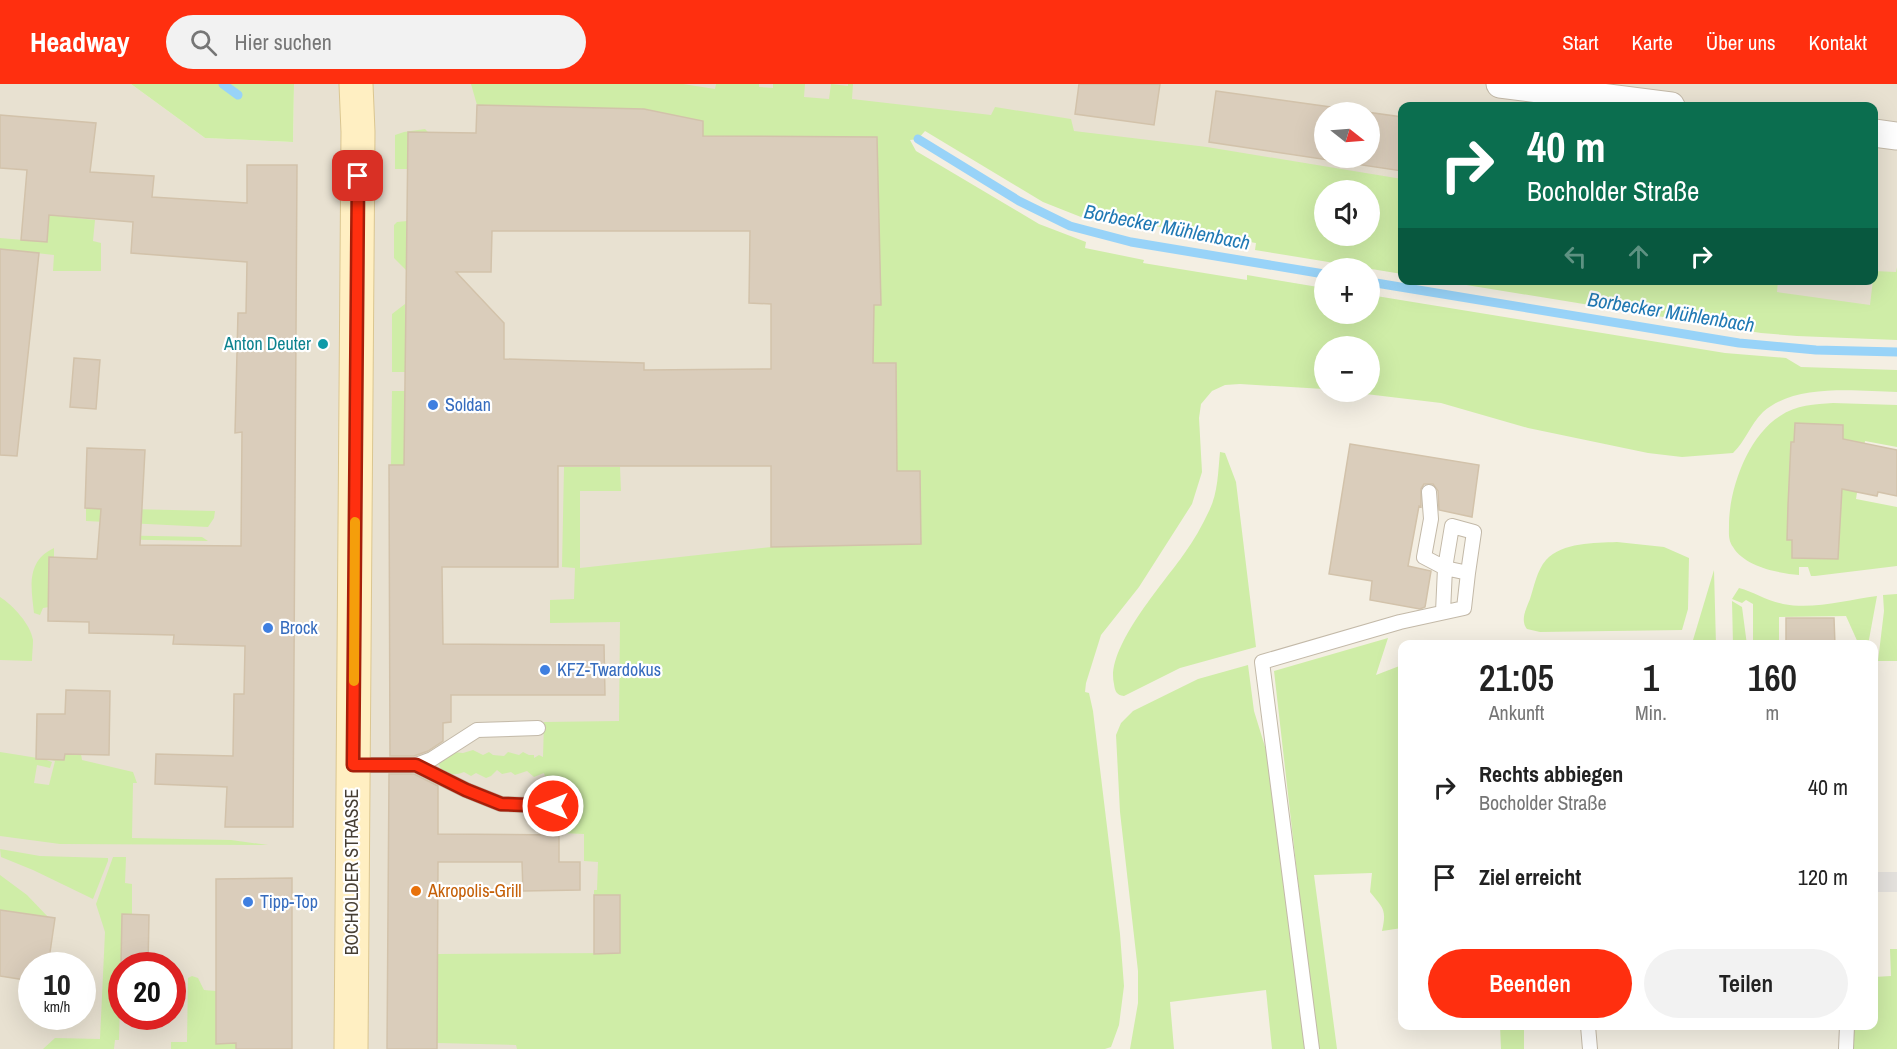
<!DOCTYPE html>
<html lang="de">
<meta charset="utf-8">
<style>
body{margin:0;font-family:"Archivo Narrow",sans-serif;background:#f2f2f2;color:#222;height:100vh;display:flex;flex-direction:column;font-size:22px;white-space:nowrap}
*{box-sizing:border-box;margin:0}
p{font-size:20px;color:#767676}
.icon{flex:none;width:33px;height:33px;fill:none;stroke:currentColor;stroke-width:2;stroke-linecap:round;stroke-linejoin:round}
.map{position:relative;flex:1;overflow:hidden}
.sheet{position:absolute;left:1398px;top:556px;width:480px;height:390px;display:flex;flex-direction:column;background:#fff;border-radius:12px;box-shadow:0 6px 24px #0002}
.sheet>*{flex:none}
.hud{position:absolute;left:1398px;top:18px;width:480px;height:183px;border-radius:12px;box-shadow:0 6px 24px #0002;background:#0b6e4f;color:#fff;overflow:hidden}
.needle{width:39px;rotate:107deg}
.buttons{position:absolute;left:1314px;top:18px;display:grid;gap:12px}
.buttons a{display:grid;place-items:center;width:66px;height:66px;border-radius:50%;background:#fff;box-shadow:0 6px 24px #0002;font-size:30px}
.speed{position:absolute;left:18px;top:868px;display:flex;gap:12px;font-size:30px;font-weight:700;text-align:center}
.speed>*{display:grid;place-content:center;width:78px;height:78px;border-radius:50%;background:#fff;box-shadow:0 6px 24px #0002;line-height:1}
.speed small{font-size:15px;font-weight:400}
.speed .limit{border:9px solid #d22;background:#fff;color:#111}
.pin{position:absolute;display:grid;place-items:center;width:51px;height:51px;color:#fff;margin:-26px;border-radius:12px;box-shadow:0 3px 9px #0006}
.me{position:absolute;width:66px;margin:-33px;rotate:270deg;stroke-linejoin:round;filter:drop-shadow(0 0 4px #0008)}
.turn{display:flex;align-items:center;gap:21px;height:126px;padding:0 30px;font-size:27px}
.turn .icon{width:78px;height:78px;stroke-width:2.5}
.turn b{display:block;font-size:42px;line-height:51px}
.lanes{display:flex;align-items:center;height:57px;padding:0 30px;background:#0003;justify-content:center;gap:30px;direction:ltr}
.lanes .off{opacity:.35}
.eta{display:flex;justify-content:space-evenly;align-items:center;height:102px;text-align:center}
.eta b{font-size:36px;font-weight:600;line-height:42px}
.button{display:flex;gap:12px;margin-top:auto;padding:12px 30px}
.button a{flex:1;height:69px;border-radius:36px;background:#ff2f0f;color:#fff;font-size:24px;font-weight:600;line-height:69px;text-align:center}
.button a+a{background:#f2f2f2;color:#222}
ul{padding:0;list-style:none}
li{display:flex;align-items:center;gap:18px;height:90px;padding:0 30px}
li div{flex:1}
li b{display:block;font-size:22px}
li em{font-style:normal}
header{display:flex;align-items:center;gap:36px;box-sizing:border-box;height:84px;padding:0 30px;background:#ff2f0f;color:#fff}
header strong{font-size:28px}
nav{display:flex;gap:33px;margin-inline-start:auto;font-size:21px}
.search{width:420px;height:54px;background:#f2f2f2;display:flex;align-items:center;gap:15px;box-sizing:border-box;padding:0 21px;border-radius:33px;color:#767676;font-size:22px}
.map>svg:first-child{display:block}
.residential{fill:#e8e1d1;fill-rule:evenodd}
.green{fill:#cfeda7;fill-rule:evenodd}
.parking{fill:#e4e1dd}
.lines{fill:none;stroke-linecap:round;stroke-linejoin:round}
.stream{stroke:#98d3f8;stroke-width:9}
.building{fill:#dacdbb;stroke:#d2c2aa;stroke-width:1.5;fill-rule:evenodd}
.lane-casing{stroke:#c3b9a8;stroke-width:16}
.street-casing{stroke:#c3b9a8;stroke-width:29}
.secondary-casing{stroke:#dbc690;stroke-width:35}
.lane{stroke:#fff;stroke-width:14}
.street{stroke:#fff;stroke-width:27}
.secondary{stroke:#ffefc2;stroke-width:33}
.route-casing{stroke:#a61f0a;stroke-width:15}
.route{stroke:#ff2f0f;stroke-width:10}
.slow{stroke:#f59e0b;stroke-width:10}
.culture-dot{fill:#0f9aa8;stroke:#fff;stroke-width:2}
.shop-dot{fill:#3f7fe0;stroke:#fff;stroke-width:2}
.food-dot{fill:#e8710a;stroke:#fff;stroke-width:2}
.labels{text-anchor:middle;stroke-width:4.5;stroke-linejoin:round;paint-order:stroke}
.culture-label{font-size:18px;fill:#0d838f;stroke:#fff;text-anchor:end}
.shop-label{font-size:18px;fill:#366cbe;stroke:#fff;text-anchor:start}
.street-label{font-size:18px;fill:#463e33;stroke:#fff}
.food-label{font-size:18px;fill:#c56008;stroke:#fff;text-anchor:start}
.water-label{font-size:20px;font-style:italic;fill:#2079b4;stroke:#fff}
</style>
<header>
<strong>Headway</strong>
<div class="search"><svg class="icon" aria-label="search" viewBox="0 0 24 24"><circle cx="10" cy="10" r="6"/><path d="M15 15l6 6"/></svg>Hier suchen</div>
<nav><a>Start</a><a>Karte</a><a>Über uns</a><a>Kontakt</a></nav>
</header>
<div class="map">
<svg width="1897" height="965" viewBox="0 0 1897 965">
<rect width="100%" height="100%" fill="#f4efe3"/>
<!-- residential -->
<path class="residential" d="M0 0H131L205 54 293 58 294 0H1897V251L1470 197 1874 196V22H1402V184L872 22 1019 965H0ZM1324 28H1370V74H1324ZM1324 106H1370V152H1324ZM32 882H82V933H32ZM122 882H172V933H122Z"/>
<!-- green -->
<path class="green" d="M131 0H294L293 58 205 54Z
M471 0H683L715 5 716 0H759V3L773 4V0H805L804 13 829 15 831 0 848 2V0H853L852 15 991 31 995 23 1071 35 1074 47 1207 63 1402 95V190L1255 166 1256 159 1155 142 1148 145 1094 132 1091 137 1043 118 925 47 918 55 910 56 916 67 1039 140 1086 158 1085 164 1144 176 1143 179 1247 196V191L1324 204V230H1370V211L1725 269 1786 274 1801 283 1897 286V308C1857 307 1795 299 1763 328 1750 341 1745 358 1733 369L1682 373 1648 369 1528 344 1441 319 1349 308H1370V262H1324V305L1240 300 1225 301 1212 307 1201 320 1199 334 1202 388 1192 420 1139 503 1101 551 1086 599 1085 608 1089 609 1093 627 1120 850 1124 902 1119 941 1111 963 1105 965H517L516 961 437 959V870L620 869V811H594V806H597L598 778 584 777V750L561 749 544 689 534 693 527 687 515 691 511 688 502 690 497 686 491 692 486 694 476 689 471 692 464 688C456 691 452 691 443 688L437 678 453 668 463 669 473 666 483 671 489 668 493 671 504 672 508 668 519 671 523 668 529 671H534V674L539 671 543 673 544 638 619 637 620 538 550 539V516L574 515 575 484 562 483 564 383H620L621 407H580V484L771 463 921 459 920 387H897L896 280 873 279 874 221 881 220 877 53 703 52V37L644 25 477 21ZM1324 106H1370V152H1324Z
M425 45 428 48H409L407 85H395V51L404 48Z
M49 131 95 136 93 157 101 159V187H53L54 171 0 165V154L47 158Z
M407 137 406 186 394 174V141L397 138Z
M1897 183V256L1797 252 1761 249 1442 197H1778L1777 208 1870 221 1874 187 1896 188Z
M405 220V288H392V230Z
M392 307H405L404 381H391Z
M1833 319 1897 321V363L1865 357 1856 415 1897 423V482L1815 492H1811L1808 483H1799V491C1778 489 1745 483 1733 463 1728 456 1729 449 1729 441 1729 405 1748 352 1780 332 1796 321 1815 320 1833 319Z
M1220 368 1225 369 1236 398 1256 563 1180 584 1124 612C1116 611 1115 607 1114 600 1105 564 1164 499 1184 470 1194 456 1202 442 1209 427 1218 409 1218 388 1220 368Z
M86 424 215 427 214 434 208 443 86 437Z
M106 451 202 453 208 457 98 455Z
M1617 458 1664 463 1689 474 1688 525 1682 546 1540 548 1527 545C1520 536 1526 525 1530 515 1534 503 1537 486 1546 476 1563 458 1594 459 1617 458Z
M54 464V474H49V523L43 524 40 531 34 529C31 503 26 477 54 464Z
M1714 486 1716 561H1691L1693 556Z
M1739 504C1754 508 1767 517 1783 520 1813 526 1847 516 1877 512L1868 561H1859L1846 532 1779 533V561H1753V520L1746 516 1742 519 1732 515Z
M1897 510V577H1878L1884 527 1883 511Z
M0 513C13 521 31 541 33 556 33 563 32 570 32 577L0 576Z
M1732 517 1742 523 1747 561H1733Z
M1388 554 1376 591 1402 581V844L1382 847C1387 825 1383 824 1370 808L1372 789 1314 791 1337 965H1317L1274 587Z
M1248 581 1254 627 1266 666 1305 965H1272L1266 906 1170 918 1174 965H1130L1138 919V887L1120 728 1116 651 1121 639 1133 627 1198 595Z
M0 668 44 675 52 678 50 684 37 681 34 699 49 701 55 677 47 675 65 670H81L82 676 133 688 137 699H133L132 754 231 756 268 761 60 760 0 752Z
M0 765 40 772 108 774V777L93 815 33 786 1 773Z
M113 773H126L125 799 132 800V830L122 831 119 956H115L114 965H43L55 954 100 955 105 848 96 820Z
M0 791 27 811 49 834 0 826Z
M1890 865H1897V965H1853V942H1874V893L1891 892Z
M192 892 198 894 204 906 216 907V959H236V965H171V958H187L188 894Z
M1500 942H1544L1524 943V965H1501Z"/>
<!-- parking -->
<path class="parking" d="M1874 788H1897V808H1874Z"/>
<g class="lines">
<!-- stream -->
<path class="stream" d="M223 0 238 11
M918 55 1019 117 1070 142 1131 158 1324 190
M1370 198 1739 259 1816 266 1897 268"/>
</g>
<!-- building -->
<path class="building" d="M1079 0H1160L1154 41 1075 30Z
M1216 7 1402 33V87L1209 58ZM1324 28H1370V74H1324Z
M477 21 644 25 703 37V52L877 53 881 221H874L873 279H896L897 387H920L921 460 771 463V382H558V483H442L443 560 604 561 605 611H451V638L443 639V657L428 667 414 672H390L389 381H404L408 48 476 49ZM492 147H750L749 219 771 220V285L644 286V279L504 275V239L456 188H491Z
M0 31 96 39 90 88 154 92 152 113 247 119V81H297L293 743H225L227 703 155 700 156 670 233 672 234 610H244L245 562 173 560 174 551 89 549V538L48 537 49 473 97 475 101 425 85 424 87 364 145 366 140 461 241 462 242 348 235 349 238 229H246L247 178 131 169 133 138 49 131 47 158 21 156 27 86 0 84Z
M0 165 39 169 17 372 0 371Z
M74 274 100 276 96 325 70 323Z
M1795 339 1843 341V355L1897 366V412L1878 408 1877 412 1842 405 1838 475 1792 474V456H1787L1788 421 1791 358H1794Z
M1350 360 1479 381 1472 433 1439 426 1438 407 1433 400H1424L1421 405V423L1419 422 1408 482 1431 487 1425 523 1420 525 1370 516 1372 497 1329 490Z
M1786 534H1834L1835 561H1786Z
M66 606 110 607 109 671 65 670 64 676 36 675 37 630H65Z
M389 690H414L438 702V750L559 751V778H580V806L523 807 522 778H438L437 965H387Z
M292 794V965H236V959L216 960V795Z
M594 811H620V869L594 870Z
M0 826 55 834 48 882H32V897L0 892Z
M122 830 149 831 148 882H121Z"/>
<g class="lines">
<defs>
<path id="lane" d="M1443 528 1445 484 1452 442 1474 448 1468 489
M353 681H416L432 675 477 646 538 644
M416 681 466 706 501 720 553 722
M1588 942 1590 965
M1312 965 1262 578 1400 538 1464 524 1468 489 1445 484 1424 473 1431 435 1429 408
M1846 965 1847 942"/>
<path id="street" d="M1500 0 1671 22
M1874 49 1897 52"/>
<path id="secondary" d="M351 965 358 48 356 0"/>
</defs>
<!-- lane casing -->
<use href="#lane" class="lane-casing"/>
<!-- street casing -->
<use href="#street" class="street-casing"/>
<!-- secondary casing -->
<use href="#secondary" class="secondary-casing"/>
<!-- lane -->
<use href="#lane" class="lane"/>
<!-- street -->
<use href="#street" class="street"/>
<!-- secondary -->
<use href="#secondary" class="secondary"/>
</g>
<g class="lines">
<defs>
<path id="route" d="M358 92 353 681H416L466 706 501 720 553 722"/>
</defs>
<!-- route casing -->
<use href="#route" class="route-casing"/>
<!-- route -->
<use href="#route" class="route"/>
<!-- slow -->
<path class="slow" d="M354 597 355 438"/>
</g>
<!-- markers -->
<circle class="culture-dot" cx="323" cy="260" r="6"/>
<g class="shop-dot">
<circle cx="433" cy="321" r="6"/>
<circle cx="268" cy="544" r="6"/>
<circle cx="545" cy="586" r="6"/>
<circle cx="248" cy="818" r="6"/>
</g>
<circle class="food-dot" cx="416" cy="807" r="6"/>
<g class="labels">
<!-- culture labels -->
<g class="culture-label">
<text x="311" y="266">Anton Deuter</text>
</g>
<!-- shop labels -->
<g class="shop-label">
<text x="445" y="327">Soldan</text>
<text x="280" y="550">Brock</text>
<text x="557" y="592">KFZ-Twardokus</text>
<text x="260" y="824">Tipp-Top</text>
</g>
<!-- street labels -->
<g class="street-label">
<text transform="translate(352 788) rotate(-90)" y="6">BOCHOLDER STRASSE</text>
</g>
<!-- food labels -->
<g class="food-label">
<text x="428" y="813">Akropolis-Grill</text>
</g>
<!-- water labels -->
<g class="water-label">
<text transform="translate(1167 143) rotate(11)" y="7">Borbecker Mühlenbach</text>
<text transform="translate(1671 228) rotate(9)" y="7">Borbecker Mühlenbach</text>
</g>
</g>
</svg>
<div class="buttons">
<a><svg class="needle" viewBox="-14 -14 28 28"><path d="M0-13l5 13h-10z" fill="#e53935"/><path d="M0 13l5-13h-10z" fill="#767676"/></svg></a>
<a><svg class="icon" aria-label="sound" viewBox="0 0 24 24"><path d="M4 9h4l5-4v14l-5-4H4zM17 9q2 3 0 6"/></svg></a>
<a>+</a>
<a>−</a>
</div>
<div class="speed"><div>10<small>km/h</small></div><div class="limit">20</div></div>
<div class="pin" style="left:358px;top:92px;background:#d93025"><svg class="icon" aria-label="arrive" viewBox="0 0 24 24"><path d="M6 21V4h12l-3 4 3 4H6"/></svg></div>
<svg class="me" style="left:553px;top:722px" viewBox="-20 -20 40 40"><circle r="17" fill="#ff2f0f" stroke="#fff" stroke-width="3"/><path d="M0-11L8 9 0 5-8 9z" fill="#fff"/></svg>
<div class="hud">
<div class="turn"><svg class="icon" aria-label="right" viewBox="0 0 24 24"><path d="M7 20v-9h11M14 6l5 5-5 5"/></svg><div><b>40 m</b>Bocholder Straße</div></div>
<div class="lanes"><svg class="icon off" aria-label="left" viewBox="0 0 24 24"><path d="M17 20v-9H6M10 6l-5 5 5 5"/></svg><svg class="icon off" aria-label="ahead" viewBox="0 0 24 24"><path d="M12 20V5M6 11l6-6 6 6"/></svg><svg class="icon" aria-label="right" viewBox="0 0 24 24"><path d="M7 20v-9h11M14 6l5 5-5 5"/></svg></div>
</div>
<section class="sheet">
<div class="eta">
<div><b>21:05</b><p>Ankunft</p></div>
<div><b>1</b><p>Min.</p></div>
<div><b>160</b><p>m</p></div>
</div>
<ul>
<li><svg class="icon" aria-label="right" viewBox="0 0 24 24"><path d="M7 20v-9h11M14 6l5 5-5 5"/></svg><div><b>Rechts abbiegen</b><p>Bocholder Straße</p></div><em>40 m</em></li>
<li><svg class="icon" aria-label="arrive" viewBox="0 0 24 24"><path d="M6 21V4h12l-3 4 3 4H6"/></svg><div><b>Ziel erreicht</b></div><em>120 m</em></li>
</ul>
<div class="button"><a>Beenden</a><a>Teilen</a></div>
</section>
</div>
